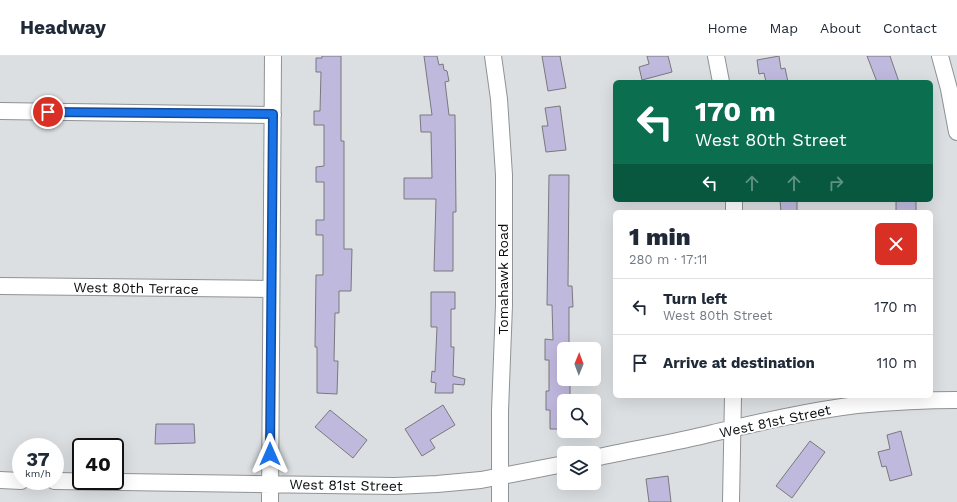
<!DOCTYPE html>
<meta charset="utf-8">
<style>
body{margin:0;font-family:"Work Sans",sans-serif;background:#f2f2f3;color:#1f2937;height:100vh;display:flex;flex-direction:column;font-size:15px;white-space:nowrap}
*{box-sizing:border-box;margin:0}
p{font-size:13px;color:#747a83}
.icon{flex:none;width:22px;height:22px;fill:none;stroke:currentColor;stroke-width:2;stroke-linecap:round;stroke-linejoin:round}
.map{position:relative;flex:1;overflow:hidden}
.side{position:absolute;left:613px;top:154px;width:320px;height:188px;display:flex;flex-direction:column;background:#fff;border-radius:6px;box-shadow:0 4px 16px #0002}
.side>*{flex:none}
.top-card{position:absolute;left:613px;top:24px;width:320px;height:122px;border-radius:6px;box-shadow:0 4px 16px #0002;background:#0b6e4f;color:#fff;overflow:hidden}
.needle{width:26px;rotate:1deg}
.fabs{position:absolute;left:557px;top:286px;display:grid;gap:8px}
.fabs a{display:grid;place-items:center;width:44px;height:44px;border-radius:6px;background:#fff;box-shadow:0 4px 16px #0002;font-size:20px}
.speed{position:absolute;left:12px;top:382px;display:flex;gap:8px;font-size:20px;font-weight:700;text-align:center}
.speed>*{display:grid;place-content:center;width:52px;height:52px;border-radius:50%;background:#fff;box-shadow:0 4px 16px #0002;line-height:1}
.speed small{font-size:10px;font-weight:400}
.speed .limit{border:2px solid #111;border-radius:6px;background:#fff;color:#111}
.pin{position:absolute;display:grid;place-items:center;width:34px;height:34px;color:#fff;margin:-17px;border:2px solid #fff;border-radius:50%;box-shadow:0 1px 4px #0007}
.me{position:absolute;width:44px;margin:-22px;rotate:0deg;stroke-linejoin:round;filter:drop-shadow(0 0 3px #0008)}
.turn{display:flex;align-items:center;gap:14px;height:84px;padding:0 16px;font-size:18px}
.turn .icon{width:52px;height:52px;stroke-width:2.5}
.turn b{display:block;font-size:28px;line-height:34px}
.lanes{display:flex;align-items:center;height:38px;padding:0 16px;background:#0003;justify-content:center;gap:20px;direction:ltr}
.lanes .off{opacity:.35}
.round{display:grid;place-items:center;flex:none;width:42px;height:42px;border-radius:6px;background:#f2f2f3}
.headline{display:flex;align-items:center;justify-content:space-between;height:68px;padding:0 16px}
h1{font-size:24px;font-weight:800;line-height:30px}
ul{padding:0;list-style:none}
li{display:flex;align-items:center;gap:12px;height:56px;padding:0 16px;border-top:1px solid #e0e1e3}
li div{flex:1}
li b{display:block;font-size:15px}
li em{font-style:normal}
header{display:flex;align-items:center;gap:24px;box-sizing:border-box;height:56px;padding:0 20px;background:#fff;border-bottom:1px solid #e0e1e3}
header strong{font-size:19px}
nav{display:flex;gap:22px;margin-inline-start:auto;font-size:14px}
.map>svg:first-child{display:block}
.building{fill:#c0b9de;stroke:#79787c}
.lines{fill:none;stroke-linecap:round;stroke-linejoin:round}
.minor-casing{stroke:#8f9395;stroke-width:18}
.minor{stroke:#fff;stroke-width:16}
.route-casing{stroke:#114b97;stroke-width:10}
.route{stroke:#1a73e8;stroke-width:7}
.labels{text-anchor:middle;stroke-width:3.5;stroke-linejoin:round;paint-order:stroke}
.street-label{font-size:14px;fill:#0c0d0e;stroke:#fff}
</style>
<header>
<strong>Headway</strong>
<nav><a>Home</a><a>Map</a><a>About</a><a>Contact</a></nav>
</header>
<div class="map">
<svg width="957" height="446" viewBox="0 0 957 446">
<rect width="100%" height="100%" fill="#dbdfe2"/>
<!-- building -->
<path class="building" d="M322 0H341V85H344V193H352L351 235H339V257H335L334 305H338L337 338 317 337V291H315L316 219H323V179H316V164H324V126H316V111L324 110V69H314V55H320L321 16H316V2H322Z
M424 0H437L439 9 443 8 444 14 447 15 449 25 445 26 449 59H455L456 156H453V215H434L436 143H404V122H432L431 76H421L420 59H432Z
M542 0H560L566 32 548 35Z
M647 0H668L672 16 642 24 639 11 649 8Z
M779 0 781 13 785 12 788 26H766L764 17 759 18 757 4Z
M867 0H890L899 26H877Z
M560 50 566 94 546 96 542 70H548L545 52Z
M549 119H569L568 230H572L573 251H569V293H564V323H570V345H564V373H550V354H546V335H549V304H545V283L553 284 552 249H547Z
M780 144H797V156H781Z
M896 144H916V156H896Z
M431 236H455V253H451V291H454L453 320 465 323 464 329 453 328V337H435L436 327 431 326 432 315 435 316 437 271H431Z
M443 349 455 369 430 384 435 392 422 400 405 373Z
M330 354 367 384 353 402 315 371Z
M156 368H194L195 387 155 388Z
M901 375 912 419 890 425 886 410 882 411 878 396 890 393 887 379Z
M810 385 825 396 792 442 776 430Z
M668 420 671 446H649L646 423Z"/>
<g class="lines">
<defs>
<path id="minor" d="M493 0 499 43 504 119V249L500 355V446
M716 0 721 26
M940 0 949 33 957 76
M0 55 273 59
M734 156V144
M0 230 271 233
M594 402C634 393 674 387 713 377 761 366 808 355 857 349 890 346 924 344 957 344
M0 424 21 425
M54 425 395 430 437 428 481 424 564 408
M270 446 273 0
M731 446 733 340"/>
</defs>
<!-- minor casing -->
<use href="#minor" class="minor-casing"/>
<!-- minor -->
<use href="#minor" class="minor"/>
</g>
<g class="lines">
<defs>
<path id="route" d="M48 56 273 58 270 398"/>
</defs>
<!-- route casing -->
<use href="#route" class="route-casing"/>
<!-- route -->
<use href="#route" class="route"/>
</g>
<g class="labels">
<!-- street labels -->
<g class="street-label">
<text transform="translate(503 223) rotate(-90)" y="5">Tomahawk Road</text>
<text transform="translate(136 232) rotate(1)" y="5">West 80th Terrace</text>
<text transform="translate(775 365) rotate(-12)" y="5">West 81st Street</text>
<text transform="translate(346 429) rotate(1)" y="5">West 81st Street</text>
</g>
</g>
</svg>
<div class="fabs">
<a><svg class="needle" viewBox="-14 -14 28 28"><path d="M0-13l5 13h-10z" fill="#e53935"/><path d="M0 13l5-13h-10z" fill="#747a83"/></svg></a>
<a><svg class="icon" aria-label="search" viewBox="0 0 24 24"><circle cx="10" cy="10" r="6"/><path d="M15 15l6 6"/></svg></a>
<a><svg class="icon" aria-label="layers" viewBox="0 0 24 24"><path d="M12 4l9 5-9 5-9-5zM3 14l9 5 9-5"/></svg></a>
</div>
<div class="speed"><div>37<small>km/h</small></div><div class="limit">40</div></div>
<div class="pin" style="left:48px;top:56px;background:#d93025"><svg class="icon" aria-label="arrive" viewBox="0 0 24 24"><path d="M6 21V4h12l-3 4 3 4H6"/></svg></div>
<svg class="me" style="left:270px;top:398px" viewBox="-20 -20 40 40"><path d="M0-17L14 15 0 8-14 15z" fill="#1a73e8" stroke="#fff" stroke-width="4"/></svg>
<div class="top-card">
<div class="turn"><svg class="icon" aria-label="left" viewBox="0 0 24 24"><path d="M17 20v-9H6M10 6l-5 5 5 5"/></svg><div><b>170 m</b>West 80th Street</div></div>
<div class="lanes"><svg class="icon" aria-label="left" viewBox="0 0 24 24"><path d="M17 20v-9H6M10 6l-5 5 5 5"/></svg><svg class="icon off" aria-label="ahead" viewBox="0 0 24 24"><path d="M12 20V5M6 11l6-6 6 6"/></svg><svg class="icon off" aria-label="ahead" viewBox="0 0 24 24"><path d="M12 20V5M6 11l6-6 6 6"/></svg><svg class="icon off" aria-label="right" viewBox="0 0 24 24"><path d="M7 20v-9h11M14 6l5 5-5 5"/></svg></div>
</div>
<section class="side">
<div class="headline"><div><h1>1 min</h1><p>280 m · 17:11</p></div><a class="round" style="background:#d93025;color:#fff"><svg class="icon" aria-label="close" viewBox="0 0 24 24"><path d="M6 6l12 12M18 6L6 18"/></svg></a></div>
<ul>
<li><svg class="icon" aria-label="left" viewBox="0 0 24 24"><path d="M17 20v-9H6M10 6l-5 5 5 5"/></svg><div><b>Turn left</b><p>West 80th Street</p></div><em>170 m</em></li>
<li><svg class="icon" aria-label="arrive" viewBox="0 0 24 24"><path d="M6 21V4h12l-3 4 3 4H6"/></svg><div><b>Arrive at destination</b></div><em>110 m</em></li>
</ul>
</section>
</div>
